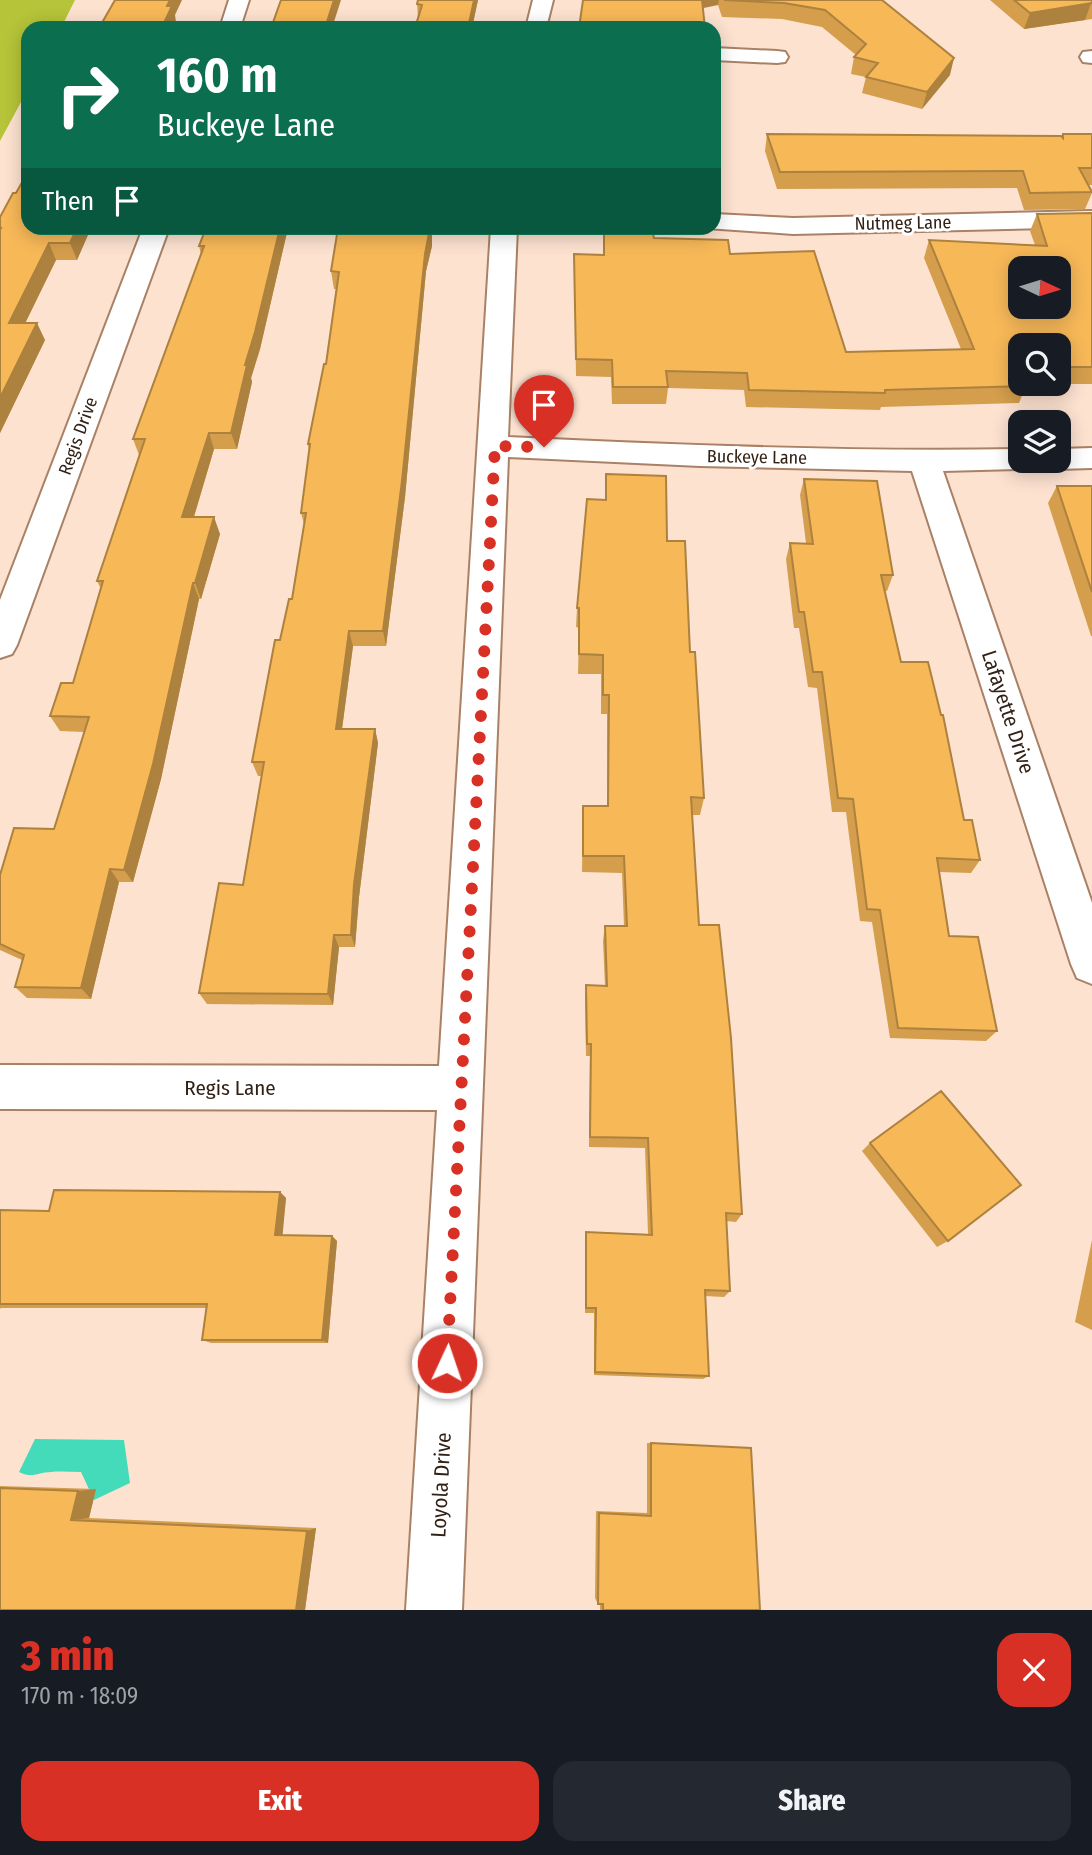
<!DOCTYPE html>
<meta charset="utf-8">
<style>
body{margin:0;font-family:"Fira Sans Condensed",sans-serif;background:#242831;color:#f1f3f6;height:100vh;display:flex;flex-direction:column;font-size:26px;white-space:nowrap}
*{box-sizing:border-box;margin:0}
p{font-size:23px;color:#9ea1a6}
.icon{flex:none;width:38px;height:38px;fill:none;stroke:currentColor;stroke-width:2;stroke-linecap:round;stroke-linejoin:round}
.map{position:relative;height:1610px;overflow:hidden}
.side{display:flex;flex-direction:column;background:#171b24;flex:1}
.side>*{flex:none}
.top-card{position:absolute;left:21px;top:21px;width:700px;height:214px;border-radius:21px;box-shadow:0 4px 18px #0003;background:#0b6e4f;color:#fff;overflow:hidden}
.needle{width:46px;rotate:94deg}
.tools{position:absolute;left:1008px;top:256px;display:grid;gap:14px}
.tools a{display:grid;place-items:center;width:63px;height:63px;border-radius:14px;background:#171b24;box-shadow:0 4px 18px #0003;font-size:35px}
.pin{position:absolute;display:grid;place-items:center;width:60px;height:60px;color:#fff;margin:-72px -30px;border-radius:50% 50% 50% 0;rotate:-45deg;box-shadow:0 0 7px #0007}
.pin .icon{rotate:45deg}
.me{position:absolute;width:77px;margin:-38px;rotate:3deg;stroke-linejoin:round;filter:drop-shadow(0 0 5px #0008)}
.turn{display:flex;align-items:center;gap:24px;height:147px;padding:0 21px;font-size:32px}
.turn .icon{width:91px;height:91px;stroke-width:2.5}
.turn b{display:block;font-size:49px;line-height:60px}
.then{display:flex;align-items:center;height:66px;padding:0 21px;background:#0003;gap:14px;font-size:26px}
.round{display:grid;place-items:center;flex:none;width:74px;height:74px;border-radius:21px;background:#242831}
.overview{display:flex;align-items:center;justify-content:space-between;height:119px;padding:0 21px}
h1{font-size:42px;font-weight:800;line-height:52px;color:#d93025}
.button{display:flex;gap:14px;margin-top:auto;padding:14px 21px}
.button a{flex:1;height:80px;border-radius:21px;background:#d93025;color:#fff;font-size:28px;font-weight:800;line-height:80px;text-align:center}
.button a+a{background:#242831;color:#f1f3f6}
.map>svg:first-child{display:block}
.green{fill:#b5c438}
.water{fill:#44dbbb}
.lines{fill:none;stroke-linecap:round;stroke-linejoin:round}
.minor-casing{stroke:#a98166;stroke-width:4}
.minor{fill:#fff;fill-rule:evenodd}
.wall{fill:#d49e4c;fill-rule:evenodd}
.shaded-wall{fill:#ad813e}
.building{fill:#f7b858;stroke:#ad813e;stroke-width:2;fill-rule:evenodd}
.route{stroke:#d93025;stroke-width:12;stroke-dasharray:0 21.6}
.labels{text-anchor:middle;stroke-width:6;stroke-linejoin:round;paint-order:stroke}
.far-street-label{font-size:18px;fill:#312116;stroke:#fff}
.street-label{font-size:21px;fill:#312116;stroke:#fff}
</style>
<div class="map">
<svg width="1092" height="1610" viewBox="0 0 1092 1610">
<rect width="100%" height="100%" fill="#fde2d0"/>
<!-- green -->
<path class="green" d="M0 0H75L61 28H28V89L0 141Z"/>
<!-- water -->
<path class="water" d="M35 1439 124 1440 130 1483 94 1500 81 1472C71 1472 61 1471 51 1472 38 1472 33 1479 19 1472Z"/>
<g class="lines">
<defs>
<path id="minor" d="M229 0H249L240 28H220Z
M533 0H553L546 28H526Z
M714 48 777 51 785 52 788 57 785 62 777 63 714 60Z
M1092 51V63L1083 62 1080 57 1083 52Z
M1092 211V227L793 234 706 228H714V214L793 218Z
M143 228H169L17 645 12 654 0 658V600Z
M491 228H517L508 437C679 445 849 452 1020 449V460H1035L1031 466 1020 469 943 471 1092 903V984L1077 978 1071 964 912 471 700 466 508 457 462 1610H406L437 1110 0 1109V1065L439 1066Z
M1092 448V468L1059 469 1048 466 1044 460H1059V449Z"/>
</defs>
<!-- minor casing -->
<use href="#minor" class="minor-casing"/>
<!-- minor -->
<use href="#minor" class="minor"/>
</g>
<!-- wall -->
<path class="wall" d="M418 0H478L472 28 418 18 417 4Z
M583 0H882L950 75 922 109 862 93 866 77 851 74 854 57 856 55 822 27 782 19 722 17 718 5Z
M990 0H1092V19L1024 29Z
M714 113 720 171 718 188H714Z
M767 134 1062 137 1063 134H1092V185H1089L1092 190V193L1085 209 1024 210 1017 188 777 189 765 151Z
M1092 213V384H1026V386L1019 403 881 407 880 410 746 407 744 390 668 388 666 404H612L611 377 576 376 574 254 604 255V233L654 238 730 254 846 352 961 349 924 258 929 240 1035 245 1030 231 1037 214ZM1020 345H1059V383H1020Z
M0 217 91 228 77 260H56L25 323 45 340 0 433Z
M205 228H288L260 349 251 378 252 382 237 449H214L194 517 220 534 201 599H199L161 779 133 882H119L91 999 27 998 15 987 22 960 0 950V875L54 829 84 732 60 731 50 716 73 683 101 589 97 581 139 455 133 439 201 254 199 246Z
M338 228H432V246L426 271 405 497 386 646H353L342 729H375L378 743 359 897 355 947H339L333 1005 207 1004 199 993 243 885 262 776H258L252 762 280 640 292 599 304 524 301 513 309 451 308 444 326 364 336 289H334L331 271Z
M606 474 667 541 690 652 704 798 700 815H692L699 925 742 1214 736 1222 726 1221 730 1291 724 1297 705 1296 709 1376 703 1379 594 1375V1313H585V1240L586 1232 648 1234 645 1148 589 1147 590 1056H586L585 999 586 985 605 986 603 941 605 926H624L622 873 582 872 583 806H607V714H601V674H578L579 628 576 627 577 608 605 500Z
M804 479 893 575 887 591H885L901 662 980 860 971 873 939 872 949 936 997 1031 986 1041 890 1038 872 922 860 921 846 812H832L817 688 808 687 799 628H794L786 559 790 543H806L800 495Z
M1057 486H1092V636H1091L1048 503Z
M870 1143 948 1241 937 1247 862 1151Z
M280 1192 286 1198 282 1235 332 1236 337 1241 328 1343H211L202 1340 207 1308H1L0 1309V1210L49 1211Z
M1092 1240V1330L1075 1322Z
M647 1443H651L760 1610H600V1604H598L595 1598 596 1511 647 1513Z
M0 1486 96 1489 89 1518 316 1528 305 1610H0Z"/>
<!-- shaded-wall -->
<path class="shaded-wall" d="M170 0H182L175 15 176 22 174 28H165L164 23 167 6Z
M334 0H341L332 28H325Z
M474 0H478L472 28H468Z
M700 0H719L718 5 699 9Z
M1091 3 1085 20 1024 29 1030 13Z
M954 58 950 75 922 109 927 92Z
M77 228H91L77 260 70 243Z
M280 228H288L260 349 251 378 252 382 237 449 231 433 245 365Z
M430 228H432V246L426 271 405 497 386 646 383 631 425 254Z
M49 243 56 260 17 340 9 323Z
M37 323 45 340 0 433V398Z
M209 433 214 449 189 533 182 517Z
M214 517 220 534 201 599 195 583Z
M193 583 199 599 161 779 133 882 124 870Z
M349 631 353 646 340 744 336 729Z
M375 729 378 743 359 897 355 947 351 935 354 884Z
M110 869 119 882 91 999 81 988Z
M334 935 339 947 333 1005 328 994Z
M280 1192 286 1198 282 1241 275 1235Z
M332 1236 337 1241 328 1343 322 1340Z
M96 1489 89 1518 71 1520 78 1491Z
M316 1528 305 1610H296L307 1531Z"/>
<!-- building -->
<path class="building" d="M115 0H170L167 6H172L164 23H168L165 28H99Z
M281 0H334L325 28H271Z
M418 0H474L468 28H415L422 5 417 4Z
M583 0H702L705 28H579Z
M724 0H882L954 58 927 92 866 77 878 63 854 57 866 44 825 10 784 3Z
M1014 0H1092V3L1030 13Z
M714 113 720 171 714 170Z
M767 134 1061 136 1063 138V134H1092V168H1079L1092 192 1030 193 1023 171 780 172Z
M28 172V228H77L70 243H49L9 323H37L0 398V230L1 228H0V217L13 193H16Z
M1092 213V367H1059V345H1020V367H1018L1020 371V383H1025L1026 386 885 390V393L749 390 747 373 666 371 668 387H613L612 360 576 359 574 254 604 255V233L653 234 654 238 728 240 730 254 814 251 846 352 974 349 929 240 1047 246 1037 214ZM1020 268H1059V306H1020Z
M206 228H280L255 332 245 365H247L231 433H209L182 517H214L195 583H193L153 764 124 870 110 869 81 988 15 987 24 955 0 944V875L14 828 54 829 89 717 50 716 61 683H73L103 581H97L145 439H133L204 246H199Z
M338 228H430L425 254 402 481 383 631H349L336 729H375L354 884 351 935H334L328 994 199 993 219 883 243 885 264 762H252L275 640H280L289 599H292L306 513H301L310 444H308L324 364H326L339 272 331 271Z
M606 474 666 476 667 541H685L690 652H695L704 798 691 797 699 925H719L731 1038 742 1214 726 1213 730 1291 705 1290 709 1376 595 1372 596 1308H586V1232L652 1235 648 1138 590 1137 591 1044H587L586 985 607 986 605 926H627L624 856H583V806H608L609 695H603V655L579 654V608H577L587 499 606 500Z
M804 479 877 481 893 575H881L901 662H928L941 715H943L964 820H972L980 860 937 858 949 936 978 937 997 1031 898 1028 880 910 867 909 853 799 838 798 822 672H813L804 612H799L790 543 813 544Z
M1057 486H1092V592Z
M941 1091 1021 1185 948 1241 870 1143Z
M54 1190 280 1192 275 1235 332 1236 322 1340H202L207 1304H0V1210L49 1211Z
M651 1443 751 1448 760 1610H603V1604H598L599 1513 651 1516Z
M0 1488 78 1491 71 1520 307 1531 296 1610H0Z"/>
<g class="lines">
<!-- route -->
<path class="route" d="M447 1363 495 446 544 447"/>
</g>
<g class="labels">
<!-- far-street labels -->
<g class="far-street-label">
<text transform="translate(903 223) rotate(-1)" y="6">Nutmeg Lane</text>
<text transform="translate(78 436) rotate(-70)" y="6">Regis Drive</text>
<text transform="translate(757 457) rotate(1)" y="6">Buckeye Lane</text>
</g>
<!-- street labels -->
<g class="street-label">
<text transform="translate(1008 712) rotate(72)" y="7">Lafayette Drive</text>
<text x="230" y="1095">Regis Lane</text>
<text transform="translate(441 1485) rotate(-87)" y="7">Loyola Drive</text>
</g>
</g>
</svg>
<div class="tools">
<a><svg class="needle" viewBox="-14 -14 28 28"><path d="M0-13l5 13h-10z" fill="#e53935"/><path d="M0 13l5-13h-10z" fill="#9ea1a6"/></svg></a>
<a><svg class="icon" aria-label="search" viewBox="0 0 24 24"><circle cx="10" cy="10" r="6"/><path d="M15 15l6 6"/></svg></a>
<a><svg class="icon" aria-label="layers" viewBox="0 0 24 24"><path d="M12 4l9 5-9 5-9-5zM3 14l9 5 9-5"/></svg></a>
</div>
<div class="pin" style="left:544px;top:447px;background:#d93025"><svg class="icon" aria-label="arrive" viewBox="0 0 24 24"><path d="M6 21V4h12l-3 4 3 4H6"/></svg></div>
<svg class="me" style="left:447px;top:1363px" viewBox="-20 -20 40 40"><circle r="17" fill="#d93025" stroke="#fff" stroke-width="3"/><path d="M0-11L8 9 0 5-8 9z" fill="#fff"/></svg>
<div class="top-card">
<div class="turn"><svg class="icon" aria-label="right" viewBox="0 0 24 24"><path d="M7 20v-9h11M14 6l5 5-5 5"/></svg><div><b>160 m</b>Buckeye Lane</div></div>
<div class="then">Then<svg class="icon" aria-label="arrive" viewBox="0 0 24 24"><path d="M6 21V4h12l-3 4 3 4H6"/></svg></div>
</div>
</div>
<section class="side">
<div class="overview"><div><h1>3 min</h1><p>170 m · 18:09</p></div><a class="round" style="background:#d93025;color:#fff"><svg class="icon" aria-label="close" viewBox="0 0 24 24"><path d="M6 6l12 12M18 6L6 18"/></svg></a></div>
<div class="button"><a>Exit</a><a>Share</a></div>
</section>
